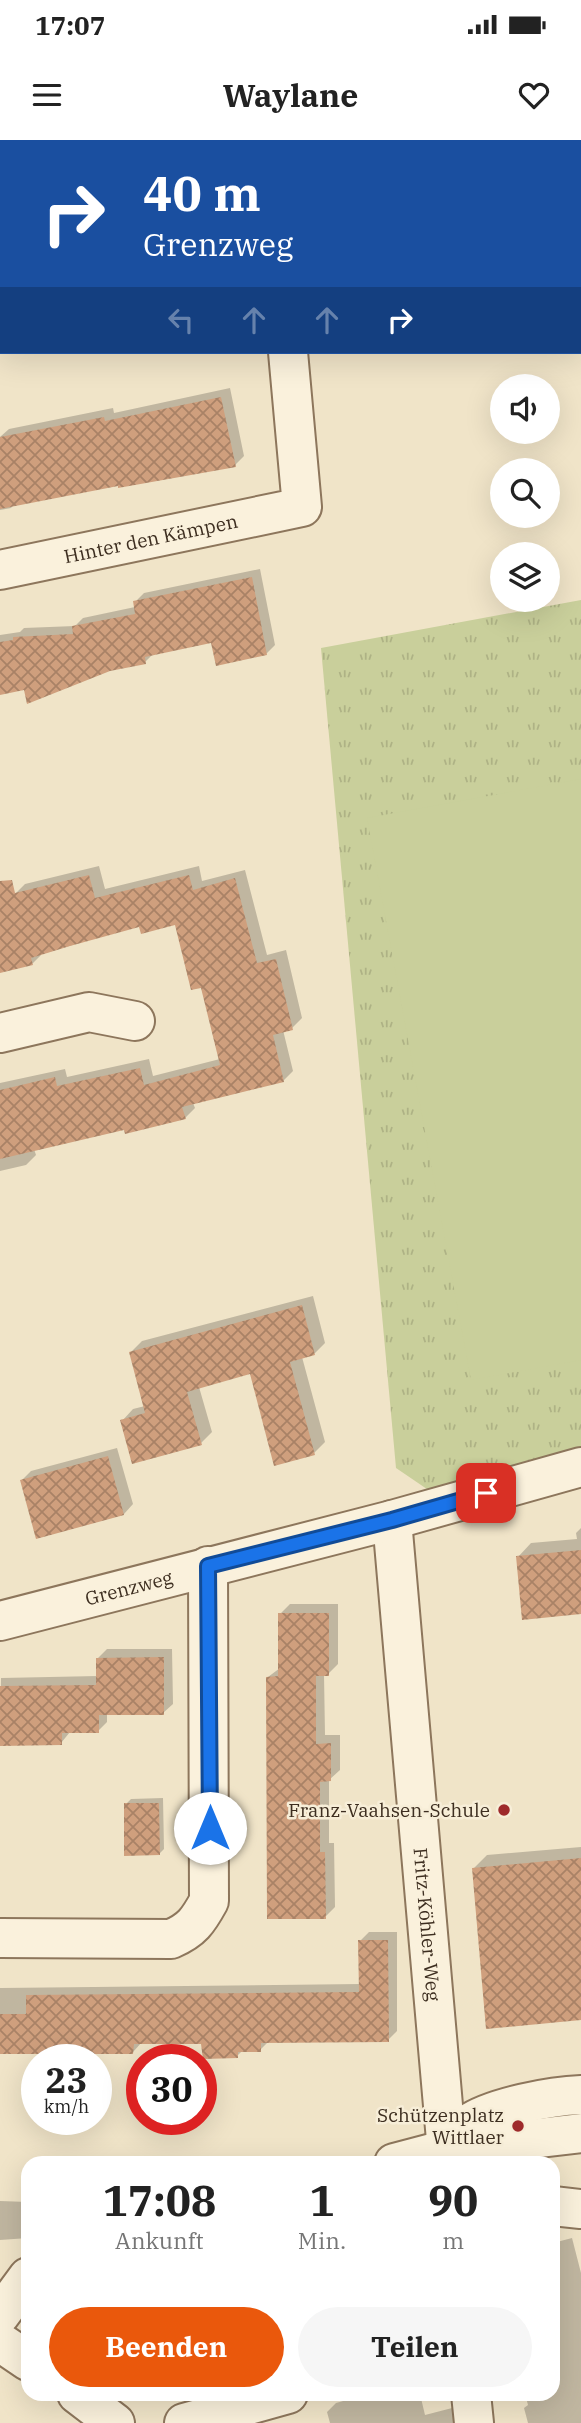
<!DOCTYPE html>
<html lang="de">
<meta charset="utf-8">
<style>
body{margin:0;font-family:"IBM Plex Serif",serif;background:#f6f6f6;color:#222;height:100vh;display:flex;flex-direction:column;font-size:26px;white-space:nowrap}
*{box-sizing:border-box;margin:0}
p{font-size:23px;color:#767676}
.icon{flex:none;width:38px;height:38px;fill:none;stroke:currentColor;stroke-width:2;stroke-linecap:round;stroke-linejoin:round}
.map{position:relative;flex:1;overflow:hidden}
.panel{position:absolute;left:21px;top:2016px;width:539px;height:245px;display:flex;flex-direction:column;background:#fff;border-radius:21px;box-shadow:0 7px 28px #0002}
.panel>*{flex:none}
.banner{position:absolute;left:0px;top:0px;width:581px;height:214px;box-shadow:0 7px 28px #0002;background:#1a4fa0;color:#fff;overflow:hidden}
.tools{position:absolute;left:490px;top:234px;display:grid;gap:14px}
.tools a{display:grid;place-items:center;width:70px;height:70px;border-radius:50%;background:#fff;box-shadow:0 7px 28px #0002;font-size:35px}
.speed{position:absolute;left:21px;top:1904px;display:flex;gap:14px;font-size:35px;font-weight:700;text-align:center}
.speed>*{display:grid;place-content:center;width:91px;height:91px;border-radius:50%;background:#fff;box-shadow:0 7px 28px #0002;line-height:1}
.speed small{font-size:18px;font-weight:400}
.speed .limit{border:10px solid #d22;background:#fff;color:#111}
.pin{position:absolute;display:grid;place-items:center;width:60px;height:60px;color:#fff;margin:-30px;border-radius:14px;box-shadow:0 4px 10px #0006}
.me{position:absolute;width:77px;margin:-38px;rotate:0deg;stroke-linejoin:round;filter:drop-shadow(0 0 5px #0008)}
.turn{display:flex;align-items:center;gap:24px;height:147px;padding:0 28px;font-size:32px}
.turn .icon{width:91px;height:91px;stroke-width:2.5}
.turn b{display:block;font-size:49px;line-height:60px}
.lanes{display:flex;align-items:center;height:66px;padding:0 28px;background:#0003;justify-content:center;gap:35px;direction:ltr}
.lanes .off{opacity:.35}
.eta{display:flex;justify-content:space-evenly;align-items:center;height:119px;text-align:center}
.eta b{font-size:42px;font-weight:700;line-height:49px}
.primary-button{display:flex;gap:14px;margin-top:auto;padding:14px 28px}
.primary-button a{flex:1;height:80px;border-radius:42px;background:#ea580c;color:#fff;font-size:28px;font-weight:700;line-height:80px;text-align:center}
.primary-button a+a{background:#f6f6f6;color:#222}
.status{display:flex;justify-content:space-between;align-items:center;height:49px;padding:0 35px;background:#fff;direction:ltr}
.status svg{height:19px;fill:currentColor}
header{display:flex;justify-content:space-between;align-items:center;height:91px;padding:0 28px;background:#fff;font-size:32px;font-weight:700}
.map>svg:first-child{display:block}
.grass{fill:url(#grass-tufts)}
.pitch{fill:#c9cf9b}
.shadow{fill:#0003}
.building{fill:url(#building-cross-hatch)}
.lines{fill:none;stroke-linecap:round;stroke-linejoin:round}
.minor-casing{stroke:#8d765c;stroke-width:42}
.minor{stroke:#faf1dc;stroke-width:38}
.route-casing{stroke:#114b97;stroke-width:18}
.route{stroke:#1a73e8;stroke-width:12}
.poi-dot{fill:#9e2a2b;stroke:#f7eed8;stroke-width:2.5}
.labels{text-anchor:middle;stroke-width:5;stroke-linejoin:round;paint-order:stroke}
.street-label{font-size:19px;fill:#3d2e20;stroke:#f7eed8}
.poi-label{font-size:19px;fill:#3d2e20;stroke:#f7eed8;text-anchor:end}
</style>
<div class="status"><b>17:07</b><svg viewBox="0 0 49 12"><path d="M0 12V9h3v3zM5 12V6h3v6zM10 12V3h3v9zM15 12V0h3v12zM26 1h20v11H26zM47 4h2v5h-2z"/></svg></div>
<header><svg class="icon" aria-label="menu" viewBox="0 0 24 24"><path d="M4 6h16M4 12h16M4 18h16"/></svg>Waylane<svg class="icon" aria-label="heart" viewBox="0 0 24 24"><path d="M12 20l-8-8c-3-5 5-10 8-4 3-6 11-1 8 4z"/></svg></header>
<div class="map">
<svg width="581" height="2283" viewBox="0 0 581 2283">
<defs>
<pattern id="grass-tufts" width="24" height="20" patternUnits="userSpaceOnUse" patternTransform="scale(1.75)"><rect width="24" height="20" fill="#c9cf9b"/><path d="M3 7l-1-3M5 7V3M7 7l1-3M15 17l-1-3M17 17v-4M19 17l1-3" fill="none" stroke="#aeb285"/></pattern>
<pattern id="building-cross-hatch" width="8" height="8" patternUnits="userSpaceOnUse" patternTransform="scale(1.75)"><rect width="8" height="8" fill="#cf9f7d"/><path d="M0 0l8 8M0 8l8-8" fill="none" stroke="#a98266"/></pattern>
</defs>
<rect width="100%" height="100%" fill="#f0e4c8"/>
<!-- grass -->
<path class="grass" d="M581 460V1322L443 1360 396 1328 321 508Z"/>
<!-- pitch -->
<path class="pitch" d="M581 639V1220L471 1240 367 678Z"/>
<!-- shadow -->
<path class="shadow" d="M230 248 244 316 235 325 119 343 14 364 11 368 0 370V297L9 289 113 268 114 273Z
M260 429 275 505 266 514 213 501 154 513 145 522 0 553V495L20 492 24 488 75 486 83 478 135 467V462L144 453Z
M99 726 105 749 199 726 202 741 245 730 267 815 286 810 302 878 292 888 283 890 293 931 283 941 193 963 195 968 185 978 126 988 34 1009 36 1015 26 1025 0 1031V943L65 929 67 937 149 919 153 936 220 919 202 845 176 783 140 785 42 814 32 824 0 832V787L15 754 25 744Z
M313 1156 325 1203 314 1214 302 1217 325 1302 314 1313 251 1232 199 1247 212 1292 201 1303 122 1281 133 1269 145 1266 131 1212 142 1201Z
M117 1308 133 1364 124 1374 22 1340 31 1331Z
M581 1388V1472L518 1417 531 1403 577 1399 576 1393Z
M290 1464H338V1524L328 1534H324L325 1595H340V1630L329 1640V1703H334L335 1767 325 1777 268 1537 280 1528V1474Z
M107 1509H172L173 1564 163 1573H107V1582L98 1591 70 1592 61 1603 0 1604 1 1538 98 1536V1518Z
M163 1658 164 1709 159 1714 126 1664 131 1659Z
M581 1707V1879L473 1729 487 1715Z
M369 1792H397V1891L388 1900 269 1901 260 1910H243L237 1916 203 1903 142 1902 133 1912 0 1913V1848L360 1844V1801Z
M0 2061 28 2062V2098L0 2100Z
M572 2098 581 2133V2283H528L524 2268 528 2265 525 2254H553V2103Z
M368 2254H420L425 2275 456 2267 461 2283H330L327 2272 336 2263Z"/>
<!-- building -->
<path class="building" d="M221 257 236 327 118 348V346L0 369V297L104 277 105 281Z
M252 437 267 515 216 526 211 503 145 517 146 524 110 531 27 564 24 550 0 555V502L13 500V497L73 494 72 486 135 474 133 461Z
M89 735 95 758 189 735 193 750 235 738 257 823 276 819 293 890 273 895 284 942 182 967 186 979 125 994 124 990 0 1019V950L55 937 57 946 140 928 144 945 220 925 201 848 191 850 175 785 141 794 139 787 70 806 31 818 33 825 0 833V741L12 740 15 753Z
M302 1165 315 1215 290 1222 315 1315 274 1326 250 1234 187 1252 202 1305 132 1324 120 1280 145 1273 129 1212Z
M108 1316 124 1375 36 1399 20 1340Z
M581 1410V1474L522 1480 516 1416Z
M278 1473H329V1536H316V1604L331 1603V1641L320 1642V1712H325L326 1779H267L266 1537 278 1536Z
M164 1517V1575H99V1593H62V1605L0 1606V1546L96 1545V1518Z
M124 1663H159L160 1715 124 1716Z
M581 1718V1880L486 1889 472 1728Z
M358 1800H388L389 1902 261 1903V1912H238V1918L203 1919 201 1904H134L133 1914H0V1874H26V1855L359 1852Z"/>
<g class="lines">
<defs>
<g id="minor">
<path d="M270 0V2"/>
<path id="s1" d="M0 430 302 367 288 212"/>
<path d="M0 893 89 872 135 881"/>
<path id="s2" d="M392 1380 448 2023"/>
<path id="s3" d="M0 1481 392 1380 581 1327"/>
<path d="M0 1798 171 1799C192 1790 198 1781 209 1761L208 1426"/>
<path d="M447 2009C453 2001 460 1989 468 1984 492 1967 552 1956 581 1955"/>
<path d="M394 2023 447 2009 581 1993"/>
<path d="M553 2066 581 2069"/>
<path d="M0 2175 28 2137"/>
<path d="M0 2202 28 2221"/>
<path d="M77 2254 115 2283"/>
<path d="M471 2254 474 2283"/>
<path d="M184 2283 288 2254"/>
</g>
</defs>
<!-- minor casing -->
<use href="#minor" class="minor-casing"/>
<!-- minor -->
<use href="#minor" class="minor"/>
</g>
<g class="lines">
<defs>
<path id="route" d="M210 1688 208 1426 392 1380 486 1353"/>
</defs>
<!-- route casing -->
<use href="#route" class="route-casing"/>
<!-- route -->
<use href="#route" class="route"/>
</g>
<!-- markers -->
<g class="poi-dot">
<circle cx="504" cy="1670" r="7"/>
<circle cx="518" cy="1986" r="7"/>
</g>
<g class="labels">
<!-- street labels -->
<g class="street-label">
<text dy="7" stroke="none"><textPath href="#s1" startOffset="154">Hinter den Kämpen</textPath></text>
<text dy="7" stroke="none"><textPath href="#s3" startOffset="133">Grenzweg</textPath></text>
<text dy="7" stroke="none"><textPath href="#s2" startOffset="406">Fritz-Köhler-Weg</textPath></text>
</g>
<!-- poi labels -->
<g class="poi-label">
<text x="490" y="1677">Franz-Vaahsen-Schule</text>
<text x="504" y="1982">Schützenplatz<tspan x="504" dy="22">Wittlaer</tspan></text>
</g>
</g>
</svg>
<div class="tools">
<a><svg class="icon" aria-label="sound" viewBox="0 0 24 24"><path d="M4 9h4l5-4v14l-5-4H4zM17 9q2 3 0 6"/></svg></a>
<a><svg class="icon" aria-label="search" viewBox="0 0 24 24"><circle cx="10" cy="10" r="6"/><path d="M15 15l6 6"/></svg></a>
<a><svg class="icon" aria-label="layers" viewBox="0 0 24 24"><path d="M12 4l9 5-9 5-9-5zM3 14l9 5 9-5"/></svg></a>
</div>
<div class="speed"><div>23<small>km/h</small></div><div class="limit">30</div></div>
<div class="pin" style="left:486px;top:1353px;background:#d93025"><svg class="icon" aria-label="arrive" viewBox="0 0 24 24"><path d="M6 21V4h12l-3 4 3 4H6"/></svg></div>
<svg class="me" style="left:210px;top:1688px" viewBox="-20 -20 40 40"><circle r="19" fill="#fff"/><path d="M0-13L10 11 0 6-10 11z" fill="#1a73e8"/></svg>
<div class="banner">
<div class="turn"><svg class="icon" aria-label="right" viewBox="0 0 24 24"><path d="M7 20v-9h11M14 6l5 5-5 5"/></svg><div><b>40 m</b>Grenzweg</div></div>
<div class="lanes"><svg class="icon off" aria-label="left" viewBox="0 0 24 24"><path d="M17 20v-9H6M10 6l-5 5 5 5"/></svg><svg class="icon off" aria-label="ahead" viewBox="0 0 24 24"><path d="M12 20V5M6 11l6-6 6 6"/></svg><svg class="icon off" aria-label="ahead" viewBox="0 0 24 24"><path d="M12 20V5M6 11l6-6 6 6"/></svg><svg class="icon" aria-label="right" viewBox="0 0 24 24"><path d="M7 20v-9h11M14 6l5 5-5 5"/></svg></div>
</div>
<section class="panel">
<div class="eta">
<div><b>17:08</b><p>Ankunft</p></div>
<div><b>1</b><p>Min.</p></div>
<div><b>90</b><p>m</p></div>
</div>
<div class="primary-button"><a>Beenden</a><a>Teilen</a></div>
</section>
</div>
